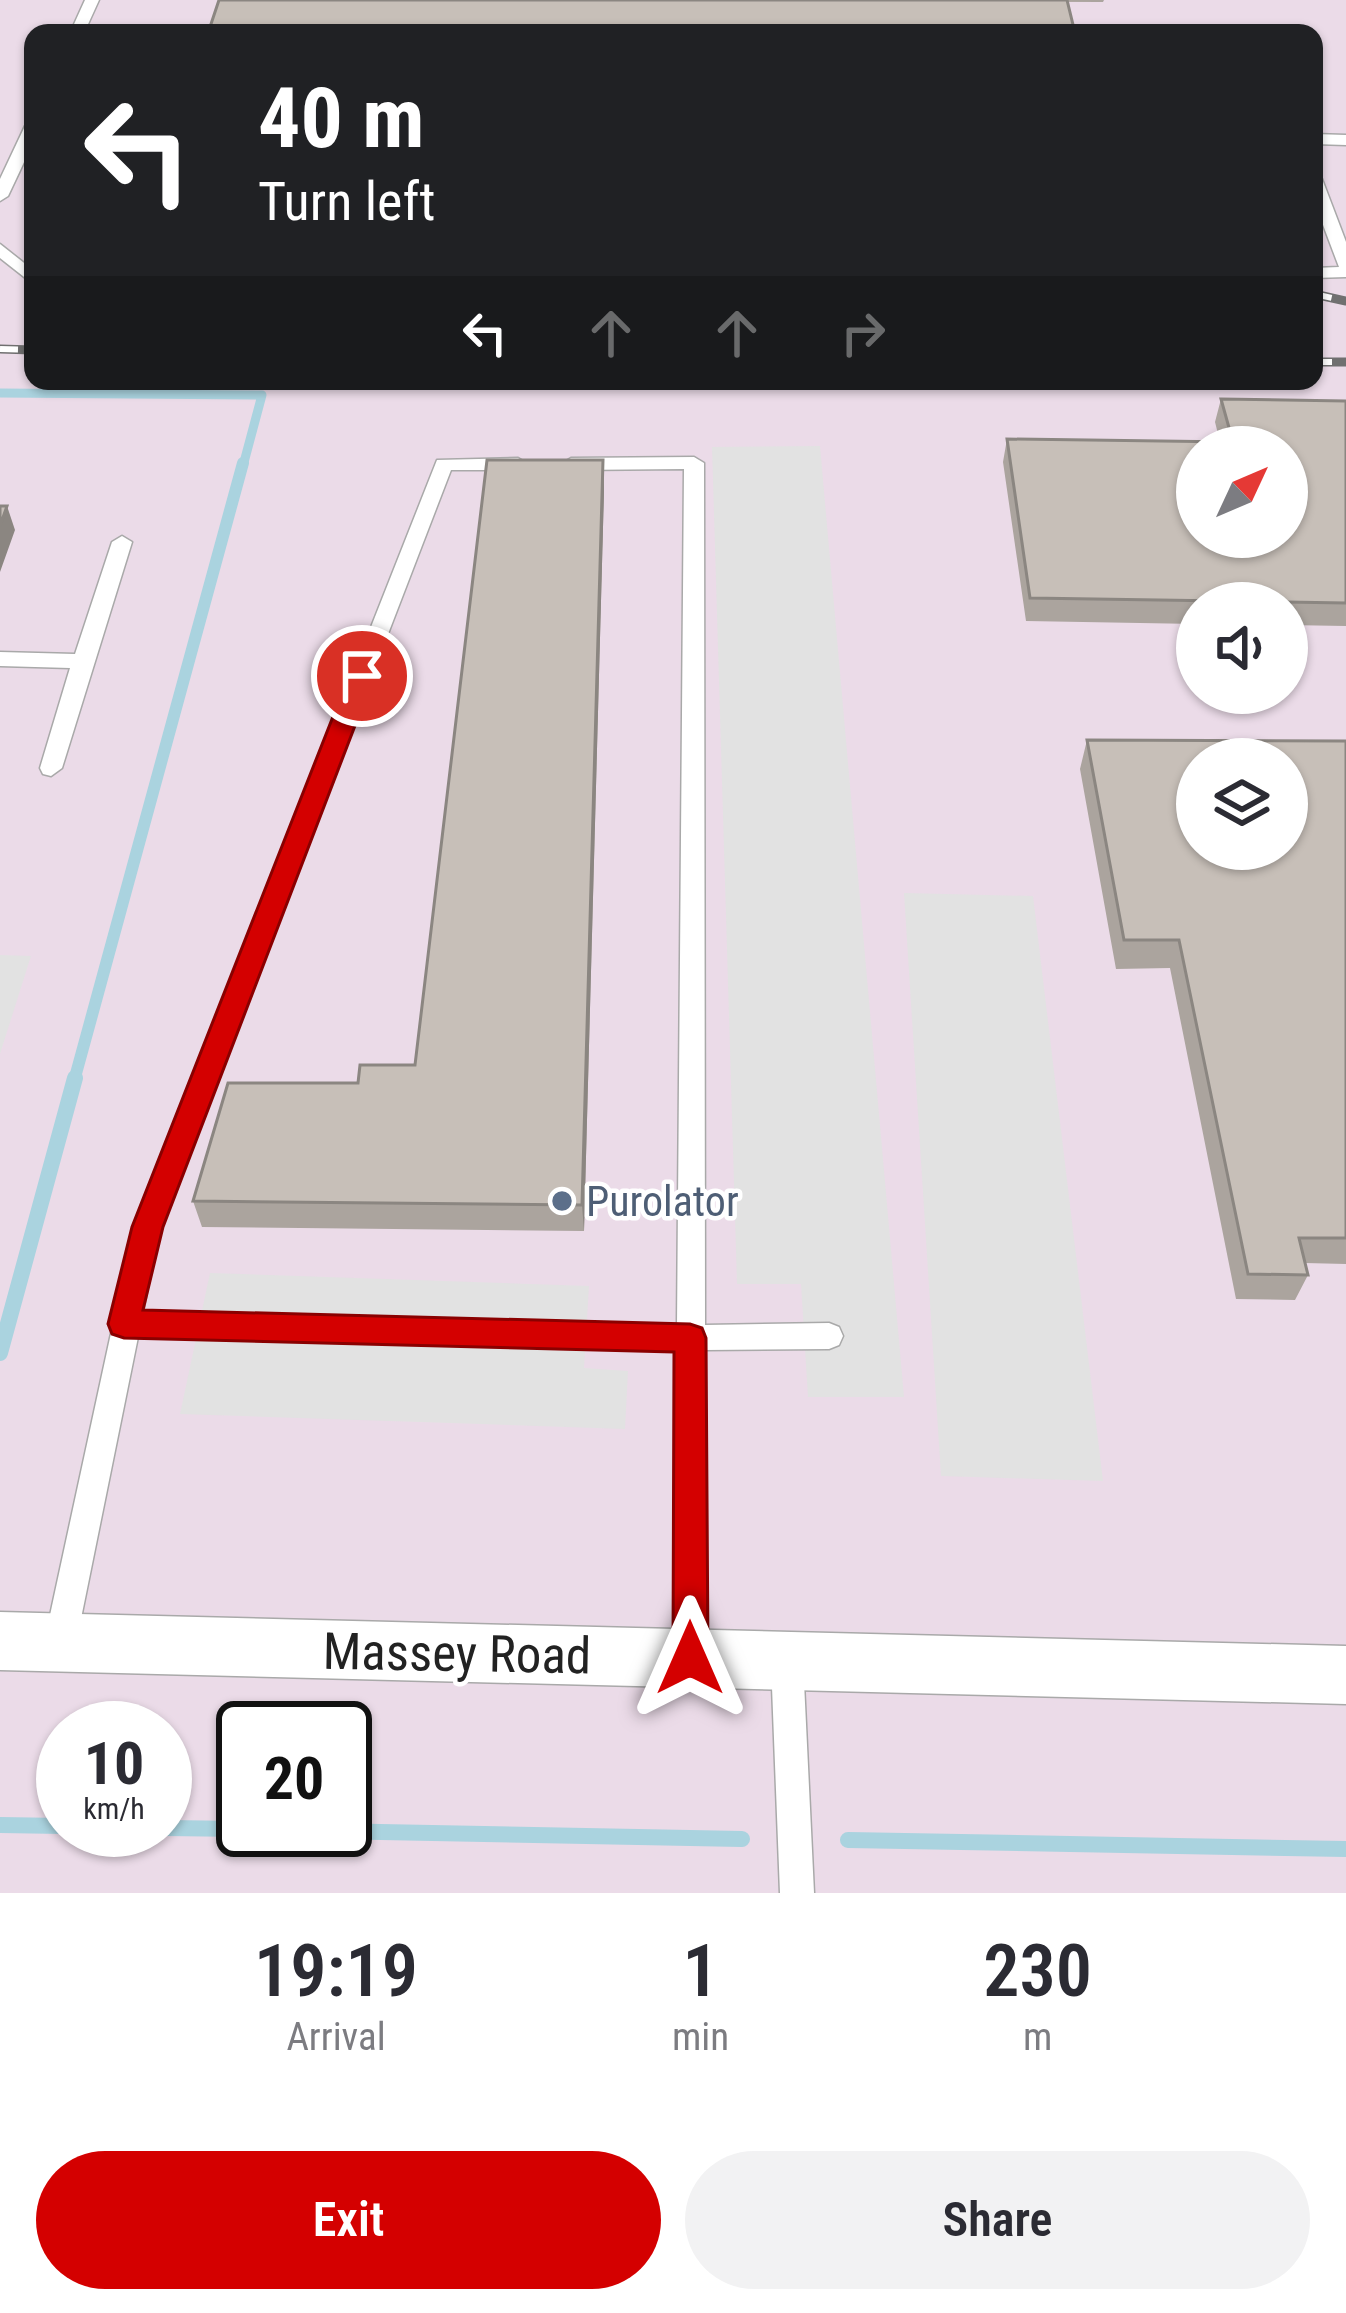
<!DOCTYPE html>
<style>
body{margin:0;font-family:"Roboto Condensed",sans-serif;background:#f2f2f3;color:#2b2b33;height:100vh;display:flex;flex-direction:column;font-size:45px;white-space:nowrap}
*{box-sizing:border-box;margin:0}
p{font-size:39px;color:#7c7c81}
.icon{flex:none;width:66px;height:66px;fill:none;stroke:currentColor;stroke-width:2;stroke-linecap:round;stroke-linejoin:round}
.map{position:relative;height:1893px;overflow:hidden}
.sheet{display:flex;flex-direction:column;background:#fff;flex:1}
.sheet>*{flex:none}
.guide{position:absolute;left:24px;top:24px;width:1299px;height:366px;border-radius:24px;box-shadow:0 3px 9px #0004;background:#202124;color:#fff;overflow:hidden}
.needle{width:78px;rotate:46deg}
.fabs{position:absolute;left:1176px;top:426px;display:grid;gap:24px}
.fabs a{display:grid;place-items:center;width:132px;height:132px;border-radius:50%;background:#fff;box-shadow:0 3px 9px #0004;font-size:60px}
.speed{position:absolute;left:36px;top:1701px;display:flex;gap:24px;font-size:60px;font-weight:700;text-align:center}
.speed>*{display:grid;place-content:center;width:156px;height:156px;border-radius:50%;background:#fff;box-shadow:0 3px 9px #0004;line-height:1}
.speed small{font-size:30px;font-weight:400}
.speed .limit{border:6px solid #111;border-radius:18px;background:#fff;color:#111}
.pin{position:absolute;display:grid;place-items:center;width:102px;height:102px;color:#fff;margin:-51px;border:6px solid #fff;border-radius:50%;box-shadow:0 3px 12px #0007}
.me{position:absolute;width:132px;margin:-66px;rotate:0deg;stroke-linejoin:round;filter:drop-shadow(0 0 9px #0008)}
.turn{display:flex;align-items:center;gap:42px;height:252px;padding:0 36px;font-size:54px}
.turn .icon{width:156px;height:156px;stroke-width:2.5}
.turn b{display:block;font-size:84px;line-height:102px}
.lanes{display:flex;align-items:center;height:114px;padding:0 36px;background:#0003;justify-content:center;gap:60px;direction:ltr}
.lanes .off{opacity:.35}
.eta{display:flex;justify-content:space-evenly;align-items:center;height:204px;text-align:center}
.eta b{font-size:72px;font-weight:600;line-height:84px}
.cta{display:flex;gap:24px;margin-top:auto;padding:24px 36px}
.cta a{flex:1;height:138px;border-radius:72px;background:#d40000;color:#fff;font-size:48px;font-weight:600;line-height:138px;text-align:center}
.cta a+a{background:#f2f2f3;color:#2b2b33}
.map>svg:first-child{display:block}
.industrial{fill:#ebdbe8;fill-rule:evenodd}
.parking{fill:#e2e2e2}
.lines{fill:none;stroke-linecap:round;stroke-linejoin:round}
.stream-far2{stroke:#aad3df;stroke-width:9}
.stream-far1{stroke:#aad3df;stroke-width:12}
.stream{stroke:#aad3df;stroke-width:16}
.service-casing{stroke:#a9a9a9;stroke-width:3}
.minor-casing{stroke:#a9a9a9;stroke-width:3}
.service{fill:#fff;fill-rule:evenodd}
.minor{fill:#fff;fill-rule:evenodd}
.rail-casing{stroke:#707070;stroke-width:9}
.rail{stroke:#fff;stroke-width:6;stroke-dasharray:18;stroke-linecap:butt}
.wall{fill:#aba49e}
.shaded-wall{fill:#8b8681}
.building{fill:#c7bfb8;stroke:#8b8681;stroke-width:3;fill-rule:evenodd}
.route{fill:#d40000;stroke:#8a0000;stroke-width:3}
.service-dot{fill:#5c6f8a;stroke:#fff;stroke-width:4.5}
.labels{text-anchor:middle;stroke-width:9;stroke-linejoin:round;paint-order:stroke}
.service-label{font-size:42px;fill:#4e5e75;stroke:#fff;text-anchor:start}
.near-street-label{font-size:51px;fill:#222;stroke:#fff}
</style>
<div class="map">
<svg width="1346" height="1893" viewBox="0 0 1346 1893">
<rect width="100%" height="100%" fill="#f2efe9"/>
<!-- industrial -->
<path class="industrial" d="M0 0H1346V1893H0ZM33 33H1314V381H33ZM1197 447H1287V537H1197ZM1197 603H1287V693H1197ZM1197 759H1287V849H1197ZM63 1728H165V1830H63ZM243 1728H345V1830H243Z"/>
<!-- parking -->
<path class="parking" d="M820 446 904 1397H808L801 1284H737L712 447Z
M904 893 1033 896 1103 1481 941 1476Z
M0 955 31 956 0 1054Z
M210 1273 589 1286 584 1368 628 1371 625 1429 180 1414Z"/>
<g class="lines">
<!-- stream-far2 -->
<path class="stream-far2" d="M0 393 262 395 243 466"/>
<!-- stream-far1 -->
<path class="stream-far1" d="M74 1081 243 463"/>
<!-- stream -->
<path class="stream" d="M0 1353 75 1078
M0 1825 63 1826
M165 1828 243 1829
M277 1830 742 1839
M848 1840 1346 1849"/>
<defs>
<path id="service" d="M85 0H99L84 33H70Z
M33 121V143L8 196 0 201V179L25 126Z
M1314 134 1346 135V145L1314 144Z
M1314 174 1322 179 1346 242V277L1314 278V268L1339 267 1314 201Z
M0 244 33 270V284L0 258Z
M694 457 704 463 705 1325 829 1323 839 1327 843 1336 839 1345 829 1349 705 1350 706 1658 701 1669 690 1674 679 1669 674 1658 677 1350 138 1337 76 1643 71 1654 60 1659 49 1654 44 1643 134 1227 437 460 518 458 528 464 518 470H451L160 1227 143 1312 677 1325 684 469 571 470 561 464 571 458Z
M122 536 132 542 62 768 51 776 43 774 40 768 70 668 0 666V652L75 654 112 542Z
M787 1645 798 1650 803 1661 814 1893H780L771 1661 776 1650Z"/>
<path id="minor" d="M0 1612 1346 1646V1704L0 1670Z"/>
</defs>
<!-- service casing -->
<use href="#service" class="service-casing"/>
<!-- minor casing -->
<use href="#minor" class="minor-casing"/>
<!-- service -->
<use href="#service" class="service"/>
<!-- minor -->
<use href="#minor" class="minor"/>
<defs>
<path id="rail" d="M1314 294 1346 301
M0 349 33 350
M1314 362H1346"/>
</defs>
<!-- rail casing -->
<use href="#rail" class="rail-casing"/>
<!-- rail -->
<use href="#rail" class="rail"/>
</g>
<!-- wall -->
<path class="wall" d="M219 0H1104L1103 2Z
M1221 399 1346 401V626L1287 625V603H1197V624L1026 621 1003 462 1007 439 1220 442 1215 422Z
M603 460 604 490 584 1231 202 1227 193 1201 358 1083 415 1065Z
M1087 740 1346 741V1264L1305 1263 1308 1275 1295 1300 1236 1299 1170 968 1116 969 1080 769Z"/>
<!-- shaded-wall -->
<path class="shaded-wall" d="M603 460 604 490 584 1231 582 1205Z
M7 506 15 530 0 572V526Z"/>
<!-- building -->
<path class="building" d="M219 0H1067L1075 33H208Z
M1221 399 1346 401V603L1030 598 1007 439 1233 442ZM1197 447H1287V537H1197Z
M487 460H603L582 1205 193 1201 228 1083H358L360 1065H415Z
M0 506H7L0 526Z
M1087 740 1346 741V1238H1299L1308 1275 1248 1274 1179 940H1124ZM1197 759H1287V849H1197Z"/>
<!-- route -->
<path class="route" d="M362 668 374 676 163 1227 143 1310 690 1324 702 1328 706 1338 708 1658 703 1671 690 1676 678 1671 673 1658 674 1352 124 1338 112 1334 108 1324 132 1227 349 676Z"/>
<!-- markers -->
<circle class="service-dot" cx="562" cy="1201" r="12"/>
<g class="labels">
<!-- service labels -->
<g class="service-label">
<text x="586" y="1216">Purolator</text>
</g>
<!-- near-street labels -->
<g class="near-street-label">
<text transform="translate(457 1653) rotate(1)" y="18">Massey Road</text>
</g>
</g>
</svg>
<div class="fabs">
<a><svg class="needle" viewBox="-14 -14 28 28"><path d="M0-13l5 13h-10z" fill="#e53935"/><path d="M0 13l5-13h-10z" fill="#7c7c81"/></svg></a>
<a><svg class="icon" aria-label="sound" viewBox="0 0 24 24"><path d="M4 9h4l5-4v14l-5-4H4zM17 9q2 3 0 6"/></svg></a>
<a><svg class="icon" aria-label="layers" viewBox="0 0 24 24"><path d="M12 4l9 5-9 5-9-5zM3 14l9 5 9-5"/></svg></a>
</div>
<div class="speed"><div>10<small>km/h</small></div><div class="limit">20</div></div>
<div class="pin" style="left:362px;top:676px;background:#d93025"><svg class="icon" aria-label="arrive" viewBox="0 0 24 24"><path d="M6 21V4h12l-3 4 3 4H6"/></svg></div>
<svg class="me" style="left:690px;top:1658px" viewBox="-20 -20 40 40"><path d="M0-17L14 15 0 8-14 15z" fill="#d40000" stroke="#fff" stroke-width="4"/></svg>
<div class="guide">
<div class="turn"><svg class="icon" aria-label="left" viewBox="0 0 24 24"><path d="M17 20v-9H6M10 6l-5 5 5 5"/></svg><div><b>40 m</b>Turn left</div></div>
<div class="lanes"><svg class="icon" aria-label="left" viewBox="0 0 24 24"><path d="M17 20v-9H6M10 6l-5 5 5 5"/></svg><svg class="icon off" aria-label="ahead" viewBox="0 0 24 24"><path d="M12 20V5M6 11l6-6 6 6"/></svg><svg class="icon off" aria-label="ahead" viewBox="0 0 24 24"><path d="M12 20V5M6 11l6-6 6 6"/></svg><svg class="icon off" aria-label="right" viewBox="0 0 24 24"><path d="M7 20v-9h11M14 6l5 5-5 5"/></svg></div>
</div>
</div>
<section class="sheet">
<div class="eta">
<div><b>19:19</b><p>Arrival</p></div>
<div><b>1</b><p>min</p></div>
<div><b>230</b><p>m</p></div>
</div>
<div class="cta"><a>Exit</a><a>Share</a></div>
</section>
